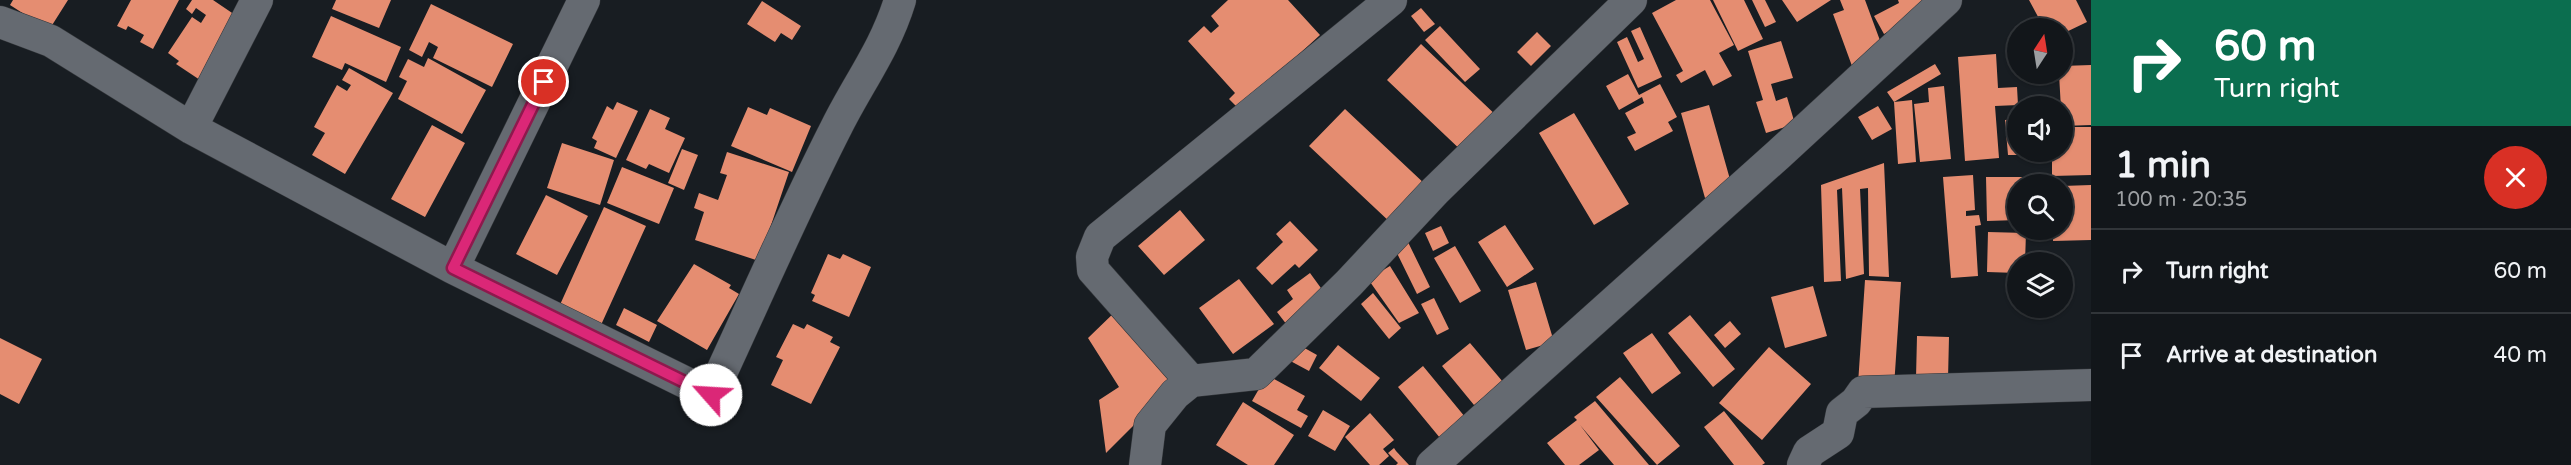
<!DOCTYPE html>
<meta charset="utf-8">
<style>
body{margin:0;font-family:"Varela Round",sans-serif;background:#1b1f23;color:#f1f3f6;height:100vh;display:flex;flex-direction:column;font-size:22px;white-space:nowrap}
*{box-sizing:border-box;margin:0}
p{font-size:20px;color:#9c9fa2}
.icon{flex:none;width:33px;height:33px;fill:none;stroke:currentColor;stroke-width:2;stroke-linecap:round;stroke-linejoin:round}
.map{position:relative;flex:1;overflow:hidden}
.details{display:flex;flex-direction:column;background:#12161a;width:480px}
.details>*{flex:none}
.top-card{background:#0b6e4f;color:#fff;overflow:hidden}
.needle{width:39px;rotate:12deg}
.fabs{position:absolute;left:2007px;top:18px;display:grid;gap:12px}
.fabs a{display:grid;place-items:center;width:66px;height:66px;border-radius:50%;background:#12161a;box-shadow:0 2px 4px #0004,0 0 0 2px #313539;font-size:30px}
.pin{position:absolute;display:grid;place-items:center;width:51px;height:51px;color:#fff;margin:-26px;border:3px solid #fff;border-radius:50%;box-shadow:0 2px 6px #0007}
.me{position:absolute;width:66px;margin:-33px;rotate:296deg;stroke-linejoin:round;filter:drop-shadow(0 0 4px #0008)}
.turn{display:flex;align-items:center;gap:21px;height:126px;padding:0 24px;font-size:27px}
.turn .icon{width:78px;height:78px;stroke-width:2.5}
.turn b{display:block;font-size:42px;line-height:51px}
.round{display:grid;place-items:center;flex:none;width:63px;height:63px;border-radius:32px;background:#1b1f23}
.head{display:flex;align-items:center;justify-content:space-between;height:102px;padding:0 24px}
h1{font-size:36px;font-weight:800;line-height:45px}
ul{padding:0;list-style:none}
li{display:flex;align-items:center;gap:18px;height:84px;padding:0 24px;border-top:2px solid #313539}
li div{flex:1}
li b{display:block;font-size:22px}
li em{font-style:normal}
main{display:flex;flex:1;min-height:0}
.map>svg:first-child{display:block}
.building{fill:#e58d71}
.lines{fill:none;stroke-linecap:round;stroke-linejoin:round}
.minor-casing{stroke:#33363a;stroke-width:33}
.minor{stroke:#656a71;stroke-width:32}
.route-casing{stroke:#8e194d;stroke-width:15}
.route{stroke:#db2777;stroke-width:10}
</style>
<main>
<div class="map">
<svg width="2091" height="465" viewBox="0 0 2091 465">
<rect width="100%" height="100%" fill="#181d22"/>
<!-- building -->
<path class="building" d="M13 0H68L49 30 10 5Z
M131 0H179L153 49 140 42 144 35 128 26 126 30 117 26Z
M192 0H213L241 19 200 80 176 64 179 61 168 53 192 17 201 23 206 15 196 8 192 14 186 9Z
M336 0H391L379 28 332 9Z
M1228 0H1288L1320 35 1239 109 1229 99 1235 93 1188 41 1204 26 1211 33 1219 26 1211 16Z
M1676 0H1710L1734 45 1719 53 1732 76 1713 86 1705 70 1681 83 1676 75 1683 71 1652 13Z
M1713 0H1744L1763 39 1738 51Z
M1752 0H1765L1776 22 1765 27Z
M1782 0H1831L1797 22Z
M1840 0H1865L1885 54 1852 66 1833 14 1844 10Z
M1898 0H1926L1931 9 1884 34 1874 16 1899 3Z
M2029 0H2076L2087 22 2062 34V28H2044Z
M762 1 801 26 792 40 781 33 775 42 747 24Z
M431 4 513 44 492 87 433 58 438 47 429 42 422 57 409 50Z
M1421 8 1435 24 1424 32 1411 16Z
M331 16 401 47 386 82 345 63 342 70 312 57Z
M1440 26 1480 69 1465 82 1425 40Z
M1640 27 1662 77 1638 88 1617 42 1627 37 1638 62 1644 59 1631 31Z
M1537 32 1551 46 1531 66 1517 52Z
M1781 41 1793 78 1771 84 1776 101 1787 97 1795 124 1766 133 1756 102 1763 100 1748 51Z
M1421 44 1500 119 1466 155 1387 80Z
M1996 54 1998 88 2017 87 2018 105 1995 106 1999 158 1965 161 1958 57Z
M428 58 486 90 462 134 398 99 407 81 399 77 408 59 424 67Z
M1935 64 1941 74 1894 102 1887 92Z
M2091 65V125L2062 126 2059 74H2062V66Z
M349 68 393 93 345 174 312 155 325 133 314 127 337 85 347 91 351 85 342 80Z
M1628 74 1639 95 1660 84 1677 117 1668 122 1673 131 1635 151 1627 137 1636 133 1625 113 1644 103 1642 97 1619 110 1606 86Z
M1944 86 1951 159 1920 162 1914 104 1929 102 1928 88Z
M1912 100 1916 162 1898 164 1894 102Z
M617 102 638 111 616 158 594 148 597 141 592 138 607 106 613 110Z
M1709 105 1733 190 1705 198 1681 113Z
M1878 106 1892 129 1872 140 1858 117Z
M748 107 767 115 770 108 811 126 792 172 731 146Z
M650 109 670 118 665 129 685 138 669 173 649 164 646 169 626 160Z
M1345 109 1427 186 1392 224 1309 146Z
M1574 113 1629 204 1594 225 1539 133Z
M2018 119V152H2026V155H2008L2005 120Z
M432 125 465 143 425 217 391 199Z
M2062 127H2091V175L2052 176V152H2062Z
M562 143 614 160 600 205 547 188Z
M682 149 698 155 684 190 668 183Z
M727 152 789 172 759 261 695 240 704 212 694 208 699 193 718 200 727 175 720 173Z
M1884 163 1889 277 1869 276 1868 188 1860 189 1864 274 1846 279 1842 188 1837 190 1841 281 1824 282 1821 185Z
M622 167 674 188 659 224 607 203Z
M1973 175 1975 210 1966 211V216L1979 215 1981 225 1975 226 1978 276 1951 278 1943 177Z
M1986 177H2023V184H2018V220L1987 221Z
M2091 185V240L2053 241V230H2062V186Z
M546 195 588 216 557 275 516 254Z
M604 207 646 226 601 325 559 307Z
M1180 210 1205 240 1164 275 1138 246Z
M1290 221 1318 250 1299 268 1295 264 1272 285 1256 268 1283 242 1276 234Z
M1505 225 1534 269 1507 287 1478 242Z
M1441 226 1449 243 1433 251 1425 233Z
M1988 232 2026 233 2025 262H2018V273L1987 272Z
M1406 238 1430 287 1417 294 1393 245Z
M1455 246 1481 291 1460 303 1434 258Z
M828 254 840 259 843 254 871 267 849 317 812 301 815 295 811 293Z
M694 264 731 285 729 288 739 294 707 350 657 321Z
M1390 266 1419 313 1399 323 1368 279Z
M1310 273 1326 295 1287 325 1277 312 1293 299 1287 290Z
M1239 279 1274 324 1233 354 1199 308Z
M1865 280 1901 282 1894 387 1858 384Z
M1536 282 1554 342 1526 350 1508 290Z
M1813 286 1827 336 1785 348 1771 297Z
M1373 293 1401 328 1389 339 1361 304Z
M1434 298 1449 329 1437 335 1421 304Z
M624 308 657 325 649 342 616 325Z
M1118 309 1179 380 1106 453 1099 400 1119 387 1088 338Z
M1690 315 1735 369 1713 387 1668 333Z
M1730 321 1741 334 1725 348 1714 335Z
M793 324 804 329 807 324 833 337 830 342 840 347 811 404 771 385 783 360 776 357Z
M1652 333 1681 373 1652 394 1623 353Z
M1917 336 1949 337 1948 379 1916 378Z
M0 338 42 359 19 404 0 394Z
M1292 341 1317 355 1309 371 1283 357Z
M1470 343 1503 382 1474 405 1442 366Z
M1338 345 1380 378 1361 401 1319 368Z
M1769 347 1811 384 1762 440 1719 403Z
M1423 366 1470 423 1445 444 1398 387Z
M1267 375 1305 396 1297 410 1308 416 1301 428 1252 401Z
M1620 377 1680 446 1657 465 1596 397Z
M1595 401 1649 465H1614L1580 425 1599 450 1579 465H1565L1547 443 1577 420 1574 417Z
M1243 402 1294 435 1274 465H1248L1216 445Z
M1323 410 1350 426 1335 451 1308 436Z
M1724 411 1765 463 1762 465H1734L1704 427Z
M1370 413 1394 440 1383 449 1389 456 1379 465H1370L1345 437Z
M1394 448 1396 451 1409 465H1396L1398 463 1388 453Z"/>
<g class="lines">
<defs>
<path id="minor" d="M0 22 51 41 191 128 453 268 711 395C753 305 792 214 837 126 859 82 885 49 900 0
M191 128 257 0
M453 268 584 0
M1191 381 1093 270 1092 257 1100 237 1391 0
M1145 465 1150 425 1175 394 1191 381 1256 374 1349 283 1435 191 1631 0
M1432 465 1779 154 1946 0
M1803 465 1809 452 1838 433 1842 413 1856 402 1863 392 2091 385"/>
</defs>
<!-- minor casing -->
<use href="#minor" class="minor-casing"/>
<!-- minor -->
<use href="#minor" class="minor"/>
</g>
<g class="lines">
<defs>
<path id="route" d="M544 82 453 268 711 395"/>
</defs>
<!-- route casing -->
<use href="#route" class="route-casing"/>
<!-- route -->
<use href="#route" class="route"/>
</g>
</svg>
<div class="fabs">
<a><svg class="needle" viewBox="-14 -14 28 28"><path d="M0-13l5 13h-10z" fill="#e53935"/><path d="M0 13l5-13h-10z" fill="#9c9fa2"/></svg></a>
<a><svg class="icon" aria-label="sound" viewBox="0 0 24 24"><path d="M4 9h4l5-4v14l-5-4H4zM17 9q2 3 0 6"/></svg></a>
<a><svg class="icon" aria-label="search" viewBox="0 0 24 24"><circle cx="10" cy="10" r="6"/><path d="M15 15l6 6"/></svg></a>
<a><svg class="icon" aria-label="layers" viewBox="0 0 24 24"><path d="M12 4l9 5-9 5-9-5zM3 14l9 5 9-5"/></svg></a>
</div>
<div class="pin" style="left:544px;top:82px;background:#d93025"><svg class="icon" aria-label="arrive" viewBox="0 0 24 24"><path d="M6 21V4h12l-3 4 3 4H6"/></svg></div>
<svg class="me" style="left:711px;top:395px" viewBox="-20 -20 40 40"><circle r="19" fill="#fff"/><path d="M0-13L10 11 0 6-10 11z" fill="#db2777"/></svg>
</div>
<section class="details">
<div class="top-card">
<div class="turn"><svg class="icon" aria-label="right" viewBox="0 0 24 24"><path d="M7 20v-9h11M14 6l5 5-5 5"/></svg><div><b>60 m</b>Turn right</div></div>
</div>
<div class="head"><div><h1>1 min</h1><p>100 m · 20:35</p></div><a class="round" style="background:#d93025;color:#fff"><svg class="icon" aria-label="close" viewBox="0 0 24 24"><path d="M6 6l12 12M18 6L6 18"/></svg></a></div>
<ul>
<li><svg class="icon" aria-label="right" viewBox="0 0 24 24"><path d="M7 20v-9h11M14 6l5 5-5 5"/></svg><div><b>Turn right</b></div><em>60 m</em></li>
<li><svg class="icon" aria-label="arrive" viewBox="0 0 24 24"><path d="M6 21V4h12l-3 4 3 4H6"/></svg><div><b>Arrive at destination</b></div><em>40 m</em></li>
</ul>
</section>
</main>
